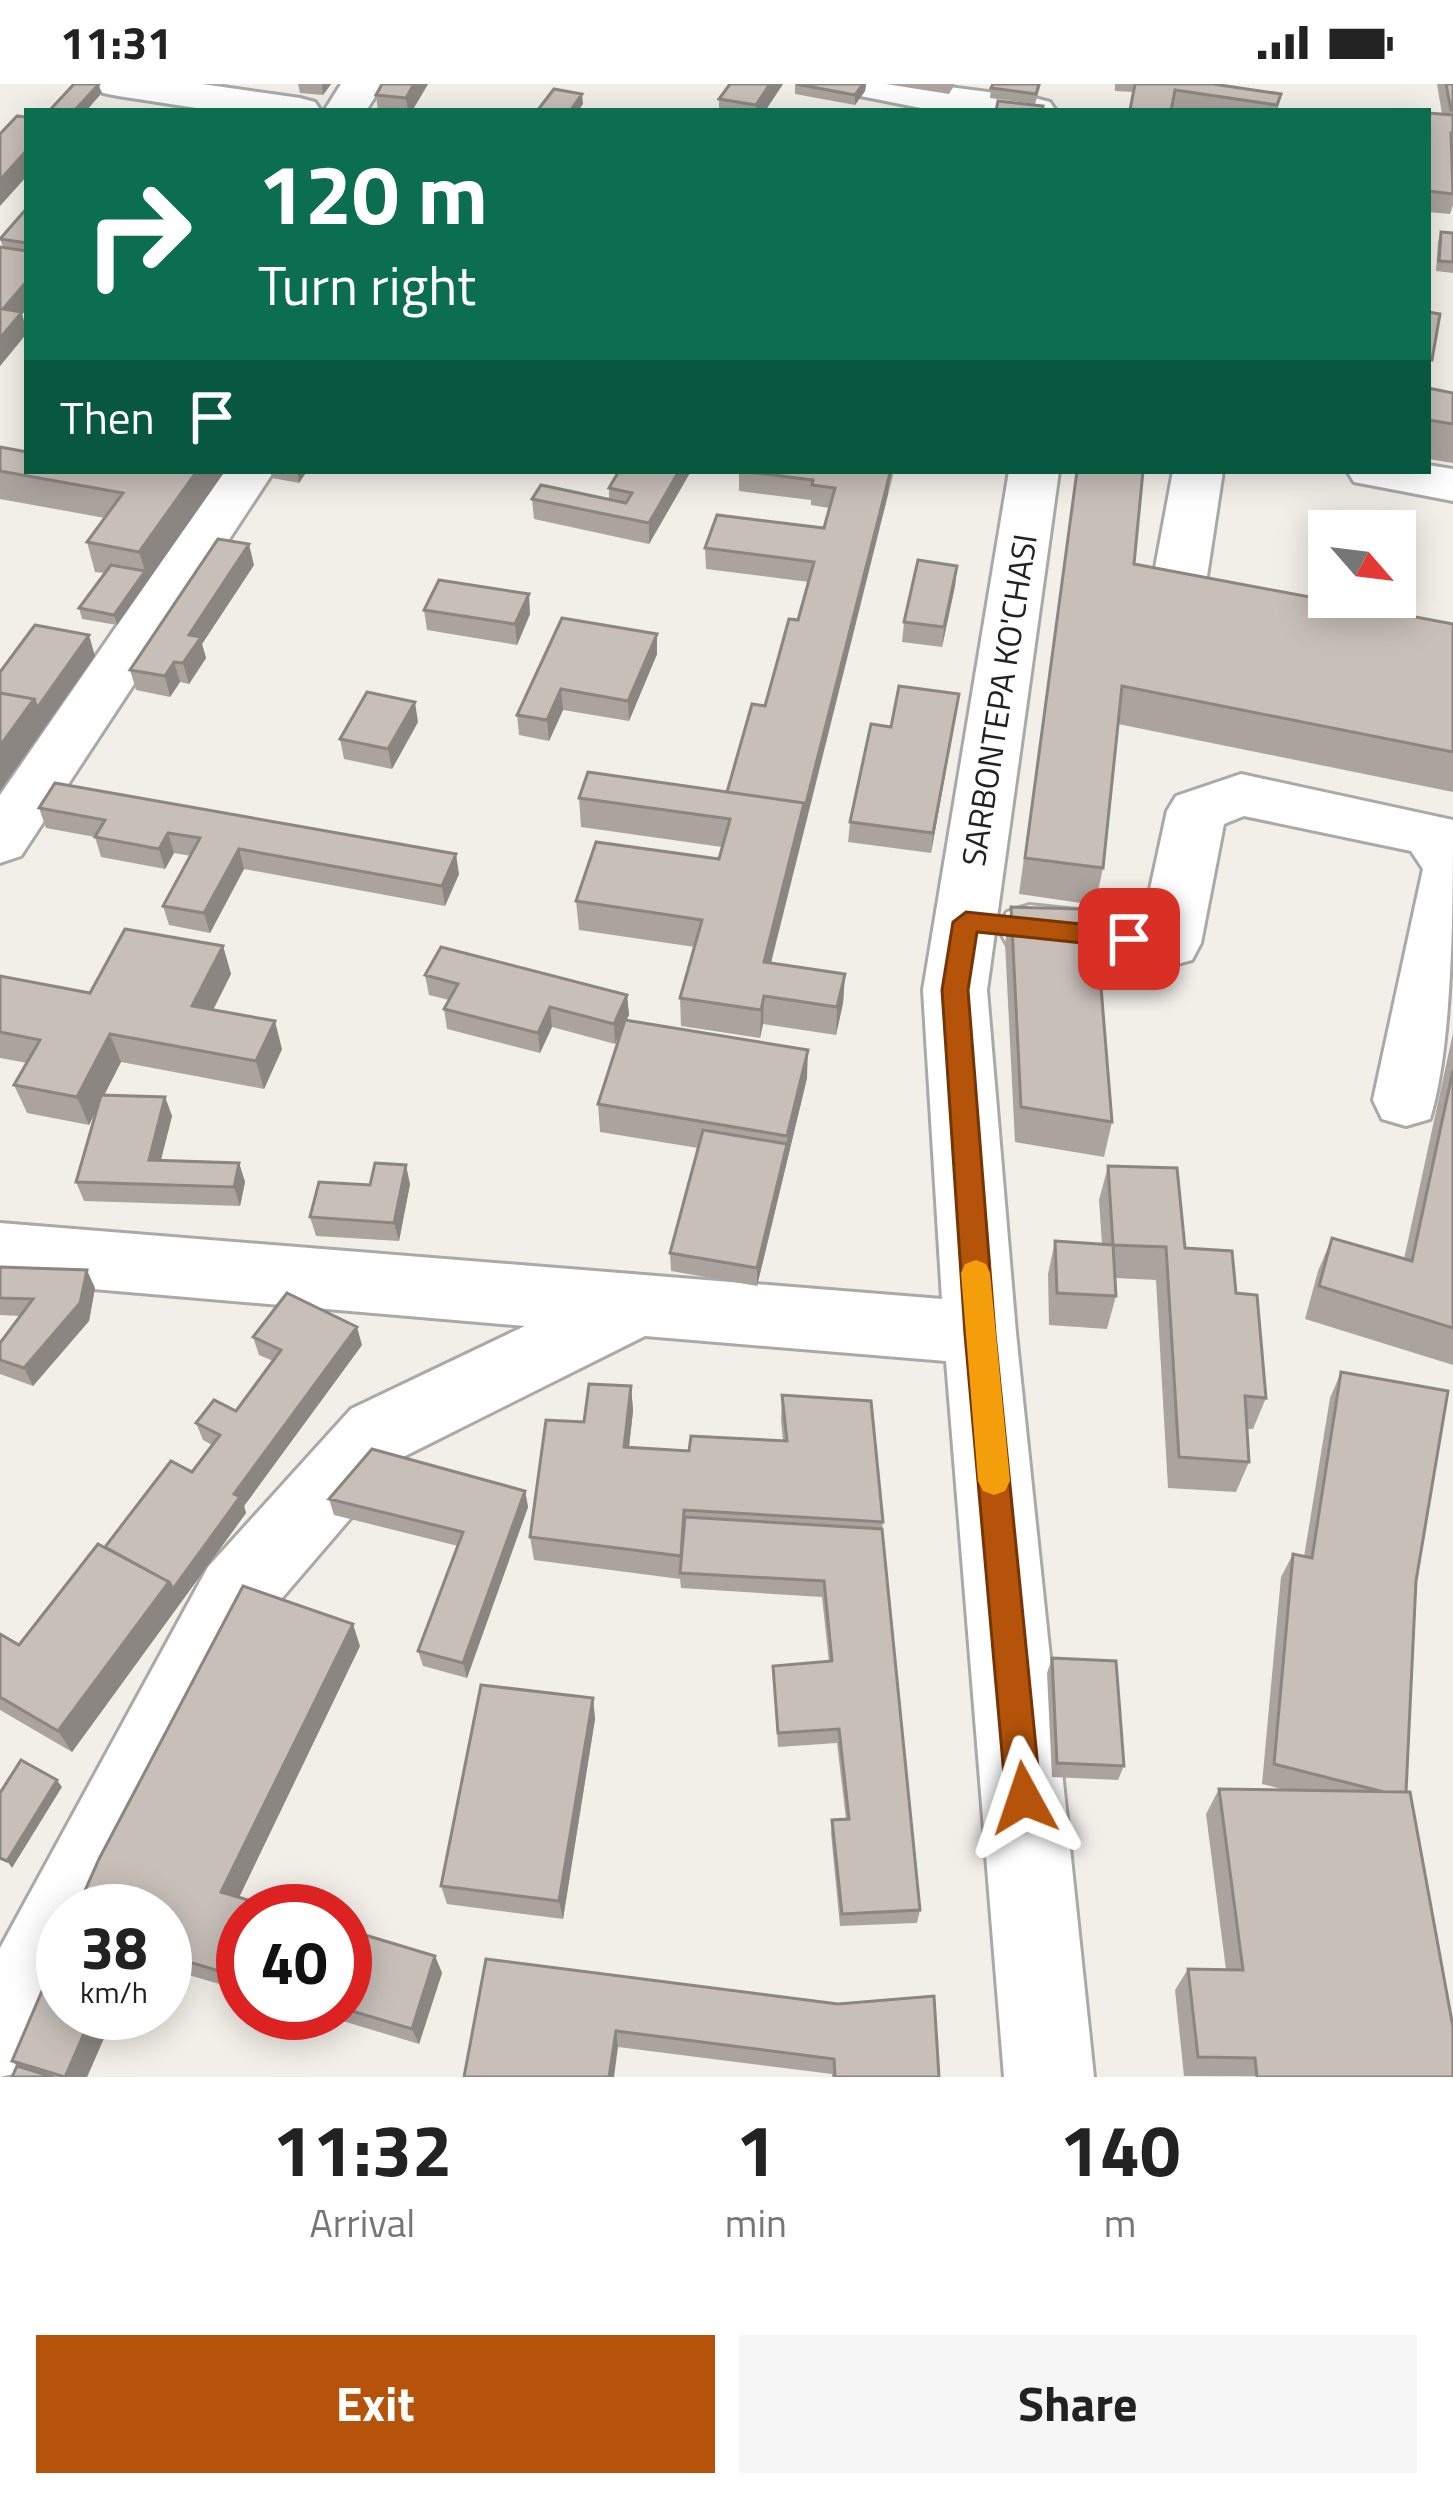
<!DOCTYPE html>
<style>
body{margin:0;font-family:"Titillium Web",sans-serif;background:#f6f6f6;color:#222;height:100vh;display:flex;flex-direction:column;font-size:45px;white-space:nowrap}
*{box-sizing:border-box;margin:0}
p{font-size:39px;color:#767676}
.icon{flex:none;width:66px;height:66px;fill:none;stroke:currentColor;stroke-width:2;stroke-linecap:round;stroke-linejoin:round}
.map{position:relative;height:1993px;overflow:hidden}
.drawer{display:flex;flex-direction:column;background:#fff;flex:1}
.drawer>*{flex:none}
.guide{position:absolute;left:24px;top:24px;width:1407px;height:366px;border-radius:0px;box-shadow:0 6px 30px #0003;background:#0b6e4f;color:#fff;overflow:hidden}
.needle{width:78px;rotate:118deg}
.fabs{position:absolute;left:1308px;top:426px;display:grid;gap:24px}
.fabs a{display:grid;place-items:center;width:108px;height:108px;border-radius:0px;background:#fff;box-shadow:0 6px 30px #0003;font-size:60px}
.speed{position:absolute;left:36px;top:1800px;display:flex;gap:24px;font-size:60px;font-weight:700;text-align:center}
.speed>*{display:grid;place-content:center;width:156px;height:156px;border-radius:50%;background:#fff;box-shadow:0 6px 30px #0003;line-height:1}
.speed small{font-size:30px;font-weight:400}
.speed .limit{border:18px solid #d22;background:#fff;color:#111}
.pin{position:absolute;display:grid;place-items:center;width:102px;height:102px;color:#fff;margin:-51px;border-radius:24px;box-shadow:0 6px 18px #0006}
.me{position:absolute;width:132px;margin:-66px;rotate:355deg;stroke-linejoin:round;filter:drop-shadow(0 0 9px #0008)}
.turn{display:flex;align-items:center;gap:42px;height:252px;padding:0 36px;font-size:54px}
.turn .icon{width:156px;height:156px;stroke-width:2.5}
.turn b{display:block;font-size:84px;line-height:102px}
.then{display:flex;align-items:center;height:114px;padding:0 36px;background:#0003;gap:24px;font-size:45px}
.eta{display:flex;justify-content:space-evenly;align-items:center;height:204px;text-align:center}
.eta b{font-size:72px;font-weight:700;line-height:84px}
.button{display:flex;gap:24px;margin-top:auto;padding:24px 36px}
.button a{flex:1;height:138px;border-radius:0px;background:#b45309;color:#fff;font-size:48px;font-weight:700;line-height:138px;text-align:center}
.button a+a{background:#f6f6f6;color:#222}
.status{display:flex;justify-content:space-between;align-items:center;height:84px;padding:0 60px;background:#fff;direction:ltr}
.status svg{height:33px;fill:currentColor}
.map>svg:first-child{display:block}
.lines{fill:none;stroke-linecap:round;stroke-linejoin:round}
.minor-casing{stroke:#a9a9a9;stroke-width:6}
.minor{fill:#fff;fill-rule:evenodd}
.wall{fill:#aba49e}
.shaded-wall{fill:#8b8681}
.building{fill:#c7bfb8;stroke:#8b8681;stroke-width:3}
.route{fill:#b45309;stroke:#753606;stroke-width:3}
.slow{fill:#f59e0b}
.labels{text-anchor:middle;stroke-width:9;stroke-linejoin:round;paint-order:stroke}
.street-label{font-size:33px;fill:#222;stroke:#fff}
</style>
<div class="status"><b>11:31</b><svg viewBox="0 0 49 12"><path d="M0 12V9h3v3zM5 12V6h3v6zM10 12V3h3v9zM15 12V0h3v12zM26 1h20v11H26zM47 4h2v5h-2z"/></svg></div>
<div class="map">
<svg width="1453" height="1993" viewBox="0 0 1453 1993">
<rect width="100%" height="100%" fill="#f2efe9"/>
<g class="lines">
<defs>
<path id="minor" d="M97 0H202L300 14 315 18 321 27H216L118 12 103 9Z
M341 0H383L366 27H324Z
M839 0H925L1035 14 1050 18 1056 27H936L845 9Z
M1428 381 1453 385V417L1354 398 1347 387H1428Z
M224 387H274L21 772 0 779V711Z
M1009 387H1059L987 906 1016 1249 1094 1993H1004L946 1277 645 1252 403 1373 264 1535 113 1827H63V1925L32 1986 0 1993V1864L208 1483 351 1325 525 1242 0 1197V1139L942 1215 923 906Z
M1173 387H1223L1206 499 1262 511 1270 523 1262 535C1229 544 1191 532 1158 523L1150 511Z
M1241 690 1453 736C1453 821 1453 961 1430 1035L1406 1042 1382 1035 1373 1016 1423 785 1411 767 1244 732 1224 740 1201 859 1192 876 1170 882 1029 867 1007 860 998 844 1007 828 1029 821 1144 833 1167 727 1176 712Z"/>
</defs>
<!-- minor casing -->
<use href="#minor" class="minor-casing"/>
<!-- minor -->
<use href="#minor" class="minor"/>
</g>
<!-- wall -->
<path class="wall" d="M298 0H331L323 11 300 9Z
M382 0H428L412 27H378L376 11Z
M730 0H783L765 27H719V15Z
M795 0H866L865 7 855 21 795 10Z
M886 0H955L949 10Z
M1041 0 1035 20 990 14 991 4Z
M1115 0H1213L1281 10 1277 27H1130L1133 8 1115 7Z
M1437 0H1453V121L1450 130 1428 128V29L1442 30Z
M27 124V224L22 230 27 249 0 282 3 163 0 155Z
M1441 148 1453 149V189L1436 187 1438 158Z
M1428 304 1453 309V379L1428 375Z
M0 363 139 388 225 387 117 541 82 535 79 524 104 489 95 488 87 458 105 434 0 415Z
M270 387H307L299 399 272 394Z
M611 387H691L649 460 534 435 532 415H609V404L618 388Z
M739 387H894L771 879 845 890 843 919 836 951 763 940 760 954 681 942 680 914 695 863 579 846 576 817 719 775 722 763 581 743 579 714 727 708 765 622 798 536 809 498 706 485 705 464 824 444 829 424 811 421V416L739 407Z
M1077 387 1134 480 1453 540V708L1118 640 1103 784 1095 821 1019 810Z
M254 481 202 560 206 574 189 600 180 598 170 613 136 606 130 586Z
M957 482 955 502 942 563 902 558 904 538Z
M424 526 530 530 517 561 427 546Z
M657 550V570L629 637 563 626 549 657 519 651 517 631Z
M956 630 931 769 848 758 850 738 891 643Z
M418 638 392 685 344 675 340 655Z
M39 724 459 790 445 822 244 785 210 849 169 841 163 822 191 772 174 769 165 785 101 773 95 753 46 744Z
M1011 823 1119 855 1111 891H1100L1112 1038 1104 1073 1015 1058 1005 859Z
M223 862 231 890 213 926 282 965 264 1005 121 978 104 1011 165 1013 172 1032 161 1076 239 1079 245 1098 240 1122 84 1117 76 1098 98 1021 89 1041 27 1029 14 1001 27 979 0 974V892L90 909Z
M425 891 627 911 629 931 626 936 807 994 757 1202 671 1187 670 1169 698 1064 600 1048 598 1020 621 946 615 960 552 943 540 969 447 945 444 925 449 916 429 911Z
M1453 949V1281L1305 1235 1318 1187 1332 1154 1404 1175Z
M1108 1082 1185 1164 1236 1209 1266 1314 1253 1345H1247L1249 1378 1236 1408 1168 1404 1156 1196 1115 1194 1116 1212 1107 1245 1049 1241 1048 1190 1055 1157 1102 1160 1099 1116Z
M410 1100 399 1157 316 1152 310 1133 370 1101Z
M0 1183 95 1204 89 1237 33 1302 0 1290V1259L20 1232 0 1231Z
M253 1253 362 1261 244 1422 246 1429 72 1668 0 1626V1550L19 1561 105 1463 192 1388 212 1361 203 1356 196 1339 236 1327 273 1277 259 1271Z
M1341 1288 1416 1497 1406 1708 1453 1993 1184 1992 1175 1906 1188 1885 1226 1886 1206 1730 1219 1705 1285 1706 1262 1700 1281 1493 1293 1470 1304 1473 1330 1314Z
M631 1302 633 1327 629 1364 689 1367 783 1357 781 1336 782 1311 883 1438 882 1445 920 1826 917 1839 840 1842 831 1749 832 1736 846 1735 837 1659 778 1663 773 1582 829 1578 822 1513 681 1504 680 1495 534 1476 530 1453 584 1338Z
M525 1407 528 1423 467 1594 423 1582 418 1567 458 1462 334 1431 329 1415Z
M360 1562 239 1813 243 1827V1907L165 1884V1827Z
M1052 1574 1124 1682 1118 1696 1052 1693 1047 1589Z
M593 1614 595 1635 563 1835 447 1820 441 1802Z
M345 1845 435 1872 442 1889 419 1960 316 1929H345Z
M486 1875 939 1993H832V1990L618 1963Z
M115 1929 87 1993H12L17 1982 12 1977Z"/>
<!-- shaded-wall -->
<path class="shaded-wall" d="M99 0 101 10 86 27H74Z
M322 0H331L323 11Z
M414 0H428L412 27H408L406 14Z
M770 0H783L765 27H756V21Z
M863 0H866L865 7 855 21V11Z
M582 10 583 20 578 27H570Z
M27 66V92L0 122V96Z
M27 197V224L22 230 27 249 0 282V254L3 225Z
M197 387H225L117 541 114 531 145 487 139 468Z
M297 387H307L299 399Z
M679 387H691L649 460V439Z
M890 389 888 410 764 906V878Z
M249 460 254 481 202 560 206 574 189 600 183 579 189 551Z
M957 482 955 502 942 563 944 543Z
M529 510 530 530 517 561 515 540Z
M657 550V570L629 637 628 617Z
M89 551 95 572 0 707V662L34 615Z
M174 578 180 598 170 613 165 592Z
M561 605 563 626 549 657 547 636Z
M959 610 956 630 931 769 933 749Z
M415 618 418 638 392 685 388 665Z
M168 749 174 769 165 785 159 765Z
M239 765 244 785 210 849 204 829Z
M456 770 459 790 445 822 442 802Z
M223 862 231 890 201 950 192 922Z
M845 890 843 919 836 951 837 923Z
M627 911 629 931 615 960 614 940Z
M764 912 763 940 760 954 761 926Z
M550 923 552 943 540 969 538 949Z
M275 937 282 965 264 1005 256 977Z
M110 950 121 978 89 1041 77 1013Z
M808 966 807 994 757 1202V1184Z
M165 1013 172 1032 156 1095 149 1076Z
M239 1079 245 1098 240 1122 234 1103Z
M406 1081 410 1100 399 1157 394 1139Z
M87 1186 95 1204 89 1237 33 1302 24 1284Z
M357 1243 362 1261 244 1422 246 1429 72 1668 58 1647Z
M631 1302 633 1327 626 1388 624 1363Z
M525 1407 528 1423 467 1594 463 1579Z
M353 1540 360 1562 233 1826 221 1808Z
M593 1614 595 1635 563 1835 559 1817Z
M57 1696 62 1703 12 1784 7 1777Z
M435 1872 442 1889 419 1960 412 1945Z
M93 1929H115L87 1993H65Z
M616 1947 618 1963 614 1993H609Z"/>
<!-- building -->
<path class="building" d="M74 0H99L74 27H49Z
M382 0H414L406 14 376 11Z
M730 0H770L756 21 719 15Z
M796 0H863L855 11Z
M993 0H1039L1036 10 991 4Z
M1135 0H1213L1281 10 1277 21 1175 6 1171 27H1140L1130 26Z
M1446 0H1453V26H1451Z
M554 5 582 10 570 27H537Z
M998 17 1043 22 1042 27H996Z
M1428 29 1453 31V49H1451L1453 110 1428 107Z
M17 32 27 33V66L0 96V50Z
M27 124V159L0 155Z
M1441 148 1453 149V178L1439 177Z
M0 163 27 167V197L3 225 22 228 0 254Z
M1428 228 1440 230 1432 276 1428 275Z
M1428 304 1453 309V340L1428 336Z
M0 363 27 368V387H197L139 468 87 458 123 409 0 387Z
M619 387H679L649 439 532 415 541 401 626 419 632 409 609 404Z
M741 387H872L890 389 804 727V719L727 708 752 620 765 622 789 535 798 536 814 478 705 464 717 431 824 444 835 404 812 401 813 396Z
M1077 387H1143L1134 480 1453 540V668L1122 602 1103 784 1025 774Z
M218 455 249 460 189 551 201 553 183 579 174 578 165 592 130 586Z
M918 476 957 482 944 543 904 538Z
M111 481 145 487 114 531 79 524Z
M439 496 529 510 515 540 424 526Z
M562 534 657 550 628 617 561 605 547 636 517 631Z
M35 541 89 551 37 624 34 615 0 609V588Z
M899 602 959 610 933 749 850 738 871 640 891 643Z
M367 608 415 618 388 665 340 655Z
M0 609 34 615 0 662Z
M588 688 804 719 764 878 845 890 837 923 764 912 761 926 680 914 702 836 576 817 596 758 719 775 730 735 579 714Z
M55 699 456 770 442 802 239 765 204 829 163 822 200 754 168 749 159 765 95 753 105 736 39 724Z
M1011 823 1116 826 1119 855 1097 854 1112 1038 1021 1023Z
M125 845 223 862 192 922 275 937 256 977 110 950 77 1013 14 1001 40 956 0 948V892L90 909Z
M441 863 627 911 614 940 550 923 538 949 444 925 458 900 425 891Z
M625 936 808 966 787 1052 598 1020Z
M1453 986V1244L1319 1202 1332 1154 1412 1177Z
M101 1011 165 1013 149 1076 239 1079 234 1103 76 1098Z
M703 1046 787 1060 757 1184 670 1169Z
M375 1079 406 1081 394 1139 310 1133 319 1098 370 1101Z
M1108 1082 1177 1084 1185 1164 1232 1167 1236 1209 1257 1211 1266 1314 1245 1312 1249 1378 1179 1373 1166 1163 1113 1161Z
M1055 1157 1113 1161 1116 1212 1057 1209Z
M0 1183 87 1186 80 1219 24 1284 0 1276V1259L33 1215 0 1214Z
M287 1209 357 1243 234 1410 240 1413 173 1505 169 1498 105 1463 171 1377 192 1388 220 1351 196 1339 214 1316 236 1327 281 1266 253 1253Z
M1341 1288 1448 1307 1416 1497 1406 1708H1384L1274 1680 1293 1470 1312 1474Z
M589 1300 631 1302 624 1363 689 1367 691 1352 787 1357 782 1311 871 1317 883 1438 684 1426 681 1472 530 1453 546 1336 584 1338Z
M372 1365 525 1407 463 1579 418 1567 463 1448 329 1415Z
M685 1433 882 1445 920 1826 842 1830 832 1736 849 1735 839 1645 778 1649 773 1582 832 1577 824 1497 680 1489Z
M98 1460 169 1498 58 1647 0 1613V1550L19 1561Z
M243 1502 353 1540 221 1808 285 1827H243V1894L165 1871V1827H76L99 1775Z
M1052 1574 1116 1577 1124 1682 1057 1679Z
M481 1601 593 1614 559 1817 441 1802Z
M21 1676 57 1696 7 1777 0 1774V1709Z
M1219 1705 1410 1708 1453 1943V1993H1257L1255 1974 1198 1973 1188 1885 1243 1886Z
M345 1845 435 1872 412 1945 345 1925Z
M63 1858V1929H93L65 1993 12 1977Z
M486 1875 838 1920 934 1912 939 1993H835L834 1975 616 1947 609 1993H464Z
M17 1982 53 1993H12Z"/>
<!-- route -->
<path class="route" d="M966 828 1129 845 1142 855 1129 864 977 848 968 906 995 1250 1041 1714 1036 1726 1024 1732 1011 1726 1006 1714 965 1250 942 906 953 838Z"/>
<!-- slow -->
<path class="slow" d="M976 1176 986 1180 990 1189 1010 1397 1005 1407 994 1411 983 1407 978 1397 961 1189 965 1180Z"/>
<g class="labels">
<!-- street labels -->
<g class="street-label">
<text transform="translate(999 616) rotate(-81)" y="12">SARBONTEPA KO'CHASI</text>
</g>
</g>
</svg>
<div class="fabs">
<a><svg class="needle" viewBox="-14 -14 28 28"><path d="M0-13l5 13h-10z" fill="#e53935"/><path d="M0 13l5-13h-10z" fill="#767676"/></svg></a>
</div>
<div class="speed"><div>38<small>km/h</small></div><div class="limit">40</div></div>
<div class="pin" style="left:1129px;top:855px;background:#d93025"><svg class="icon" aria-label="arrive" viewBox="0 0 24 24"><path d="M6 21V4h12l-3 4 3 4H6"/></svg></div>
<svg class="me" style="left:1024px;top:1714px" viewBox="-20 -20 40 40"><path d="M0-17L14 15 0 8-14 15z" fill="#b45309" stroke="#fff" stroke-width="4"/></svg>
<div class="guide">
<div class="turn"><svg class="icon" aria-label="right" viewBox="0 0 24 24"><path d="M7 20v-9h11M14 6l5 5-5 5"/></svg><div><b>120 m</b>Turn right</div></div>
<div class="then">Then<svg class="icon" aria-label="arrive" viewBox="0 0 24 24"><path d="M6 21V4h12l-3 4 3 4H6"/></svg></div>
</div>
</div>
<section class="drawer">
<div class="eta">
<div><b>11:32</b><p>Arrival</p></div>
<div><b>1</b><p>min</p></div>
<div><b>140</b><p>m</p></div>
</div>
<div class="button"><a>Exit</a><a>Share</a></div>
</section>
